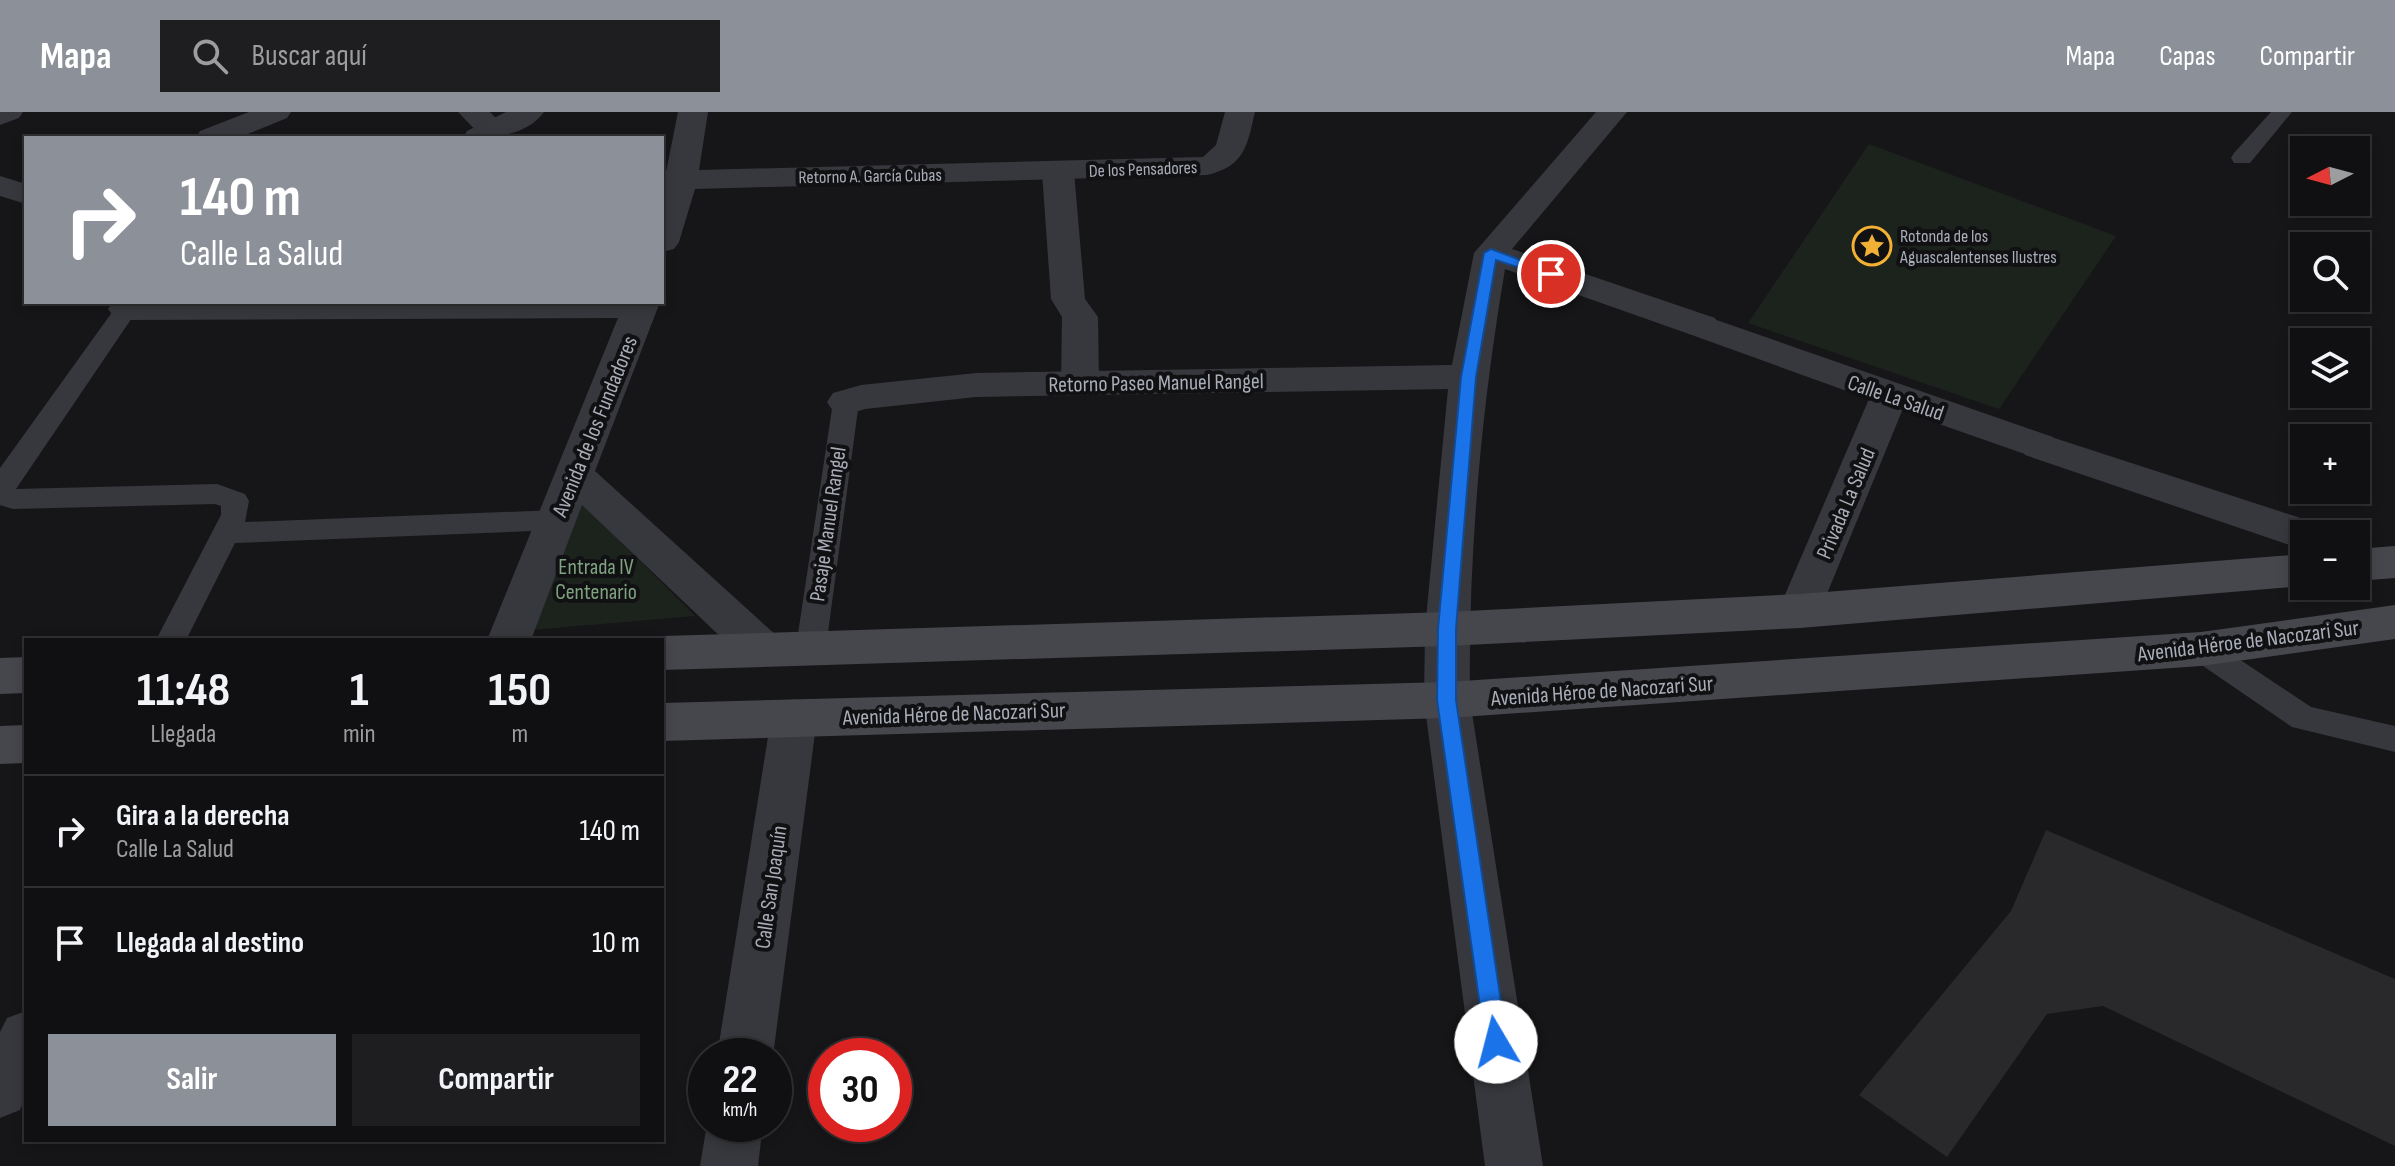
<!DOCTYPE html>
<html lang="es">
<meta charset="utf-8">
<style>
body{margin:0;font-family:"Sofia Sans Condensed",sans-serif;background:#1e1e20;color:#f1f3f6;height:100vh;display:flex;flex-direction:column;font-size:30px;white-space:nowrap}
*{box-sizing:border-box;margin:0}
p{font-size:26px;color:#9c9d9f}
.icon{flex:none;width:44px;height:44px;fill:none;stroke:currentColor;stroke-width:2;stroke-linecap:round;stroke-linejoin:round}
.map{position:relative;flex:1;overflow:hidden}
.sheet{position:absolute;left:24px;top:526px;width:640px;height:504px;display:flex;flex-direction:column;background:#101012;border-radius:0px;box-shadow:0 4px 12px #0003,0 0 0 2px #303032}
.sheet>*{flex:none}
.hud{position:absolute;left:24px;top:24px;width:640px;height:168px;border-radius:0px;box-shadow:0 4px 12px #0003,0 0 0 2px #303032;background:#8c9099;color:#fff;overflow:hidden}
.needle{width:52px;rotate:264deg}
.fabs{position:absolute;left:2290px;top:24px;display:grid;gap:16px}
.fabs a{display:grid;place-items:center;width:80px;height:80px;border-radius:0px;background:#101012;box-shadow:0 4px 12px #0003,0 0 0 2px #303032;font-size:40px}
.speed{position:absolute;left:688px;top:926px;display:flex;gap:16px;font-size:40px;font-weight:700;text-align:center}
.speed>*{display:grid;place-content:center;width:104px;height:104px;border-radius:50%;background:#101012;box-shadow:0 4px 12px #0003,0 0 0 2px #303032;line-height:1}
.speed small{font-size:20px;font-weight:400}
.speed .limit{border:12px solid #d22;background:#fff;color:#111}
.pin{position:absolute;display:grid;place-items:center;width:68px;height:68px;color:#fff;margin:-34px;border:4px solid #fff;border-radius:50%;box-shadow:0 2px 8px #0007}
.me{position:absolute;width:88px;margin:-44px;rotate:352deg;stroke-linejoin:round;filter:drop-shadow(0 0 6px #0008)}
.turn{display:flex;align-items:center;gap:28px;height:168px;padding:0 24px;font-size:36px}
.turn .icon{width:104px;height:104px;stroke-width:2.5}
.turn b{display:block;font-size:56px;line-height:68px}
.eta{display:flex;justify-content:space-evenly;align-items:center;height:136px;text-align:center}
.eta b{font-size:48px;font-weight:700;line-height:56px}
.cta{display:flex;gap:16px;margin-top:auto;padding:16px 24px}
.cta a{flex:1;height:92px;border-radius:0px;background:#8c9099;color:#fff;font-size:32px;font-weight:700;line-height:92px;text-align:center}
.cta a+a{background:#1e1e20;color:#f1f3f6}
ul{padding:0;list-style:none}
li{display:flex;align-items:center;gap:24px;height:112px;padding:0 24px;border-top:2px solid #303032}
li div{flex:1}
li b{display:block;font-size:30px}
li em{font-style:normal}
header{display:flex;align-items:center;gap:48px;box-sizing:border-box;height:112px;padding:0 40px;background:#8c9099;color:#fff}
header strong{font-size:38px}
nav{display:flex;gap:44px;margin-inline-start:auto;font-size:28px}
.search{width:560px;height:72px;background:#1e1e20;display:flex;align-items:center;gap:20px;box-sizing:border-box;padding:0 28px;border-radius:0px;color:#9c9d9f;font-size:30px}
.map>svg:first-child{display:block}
.green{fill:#1c231d}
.building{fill:#29292c}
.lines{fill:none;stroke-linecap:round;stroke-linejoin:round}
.service{fill:#37383d;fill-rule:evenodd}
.pedestrian{fill:#37383d;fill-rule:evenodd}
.minor{fill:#37383d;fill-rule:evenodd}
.secondary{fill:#45474d;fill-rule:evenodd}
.route{fill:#1a73e8;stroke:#114b97;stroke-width:2}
.labels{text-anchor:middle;stroke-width:8;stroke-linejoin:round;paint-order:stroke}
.far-street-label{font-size:18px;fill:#a8adb8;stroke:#111113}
.far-poi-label{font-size:18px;fill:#a8adb8;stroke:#111113;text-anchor:start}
.street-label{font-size:22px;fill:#a8adb8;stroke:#111113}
.park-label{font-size:22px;fill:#7fa381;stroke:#111113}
</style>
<header>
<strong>Mapa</strong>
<div class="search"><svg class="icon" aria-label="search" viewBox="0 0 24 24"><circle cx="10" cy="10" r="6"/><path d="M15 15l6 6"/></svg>Buscar aquí</div>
<nav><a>Mapa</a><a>Capas</a><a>Compartir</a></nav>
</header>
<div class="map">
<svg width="2395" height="1054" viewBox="0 0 2395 1054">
<rect width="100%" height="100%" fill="#161618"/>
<!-- green -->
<path class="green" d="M1869 32 2116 124 1999 297 1748 211Z
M578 387 695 504 530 518Z"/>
<!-- building -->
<path class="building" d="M2046 718 2395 867V1034L2103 894 2047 902 1947 1045 1859 983 2011 799Z"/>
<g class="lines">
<!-- service -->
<path class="service" d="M2271 0H2292L2250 51H2234L2231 46 2234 41Z
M128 190 138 197 16 377 217 372 245 382 249 389 245 410 557 398 567 401 571 408 567 415 557 418 235 431 186 528H156L221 403V394L215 392 13 397 0 393V356L118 192Z
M846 281 855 284 859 290 826 535 822 543 811 547 800 543 796 535 833 290 837 284Z
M2201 525 2212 529 2311 595 2395 614V640L2292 615 2190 545 2186 537 2190 529Z"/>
<!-- pedestrian -->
<path class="pedestrian" d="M249 0H291L287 6 238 26H196L200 19Z
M458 0H490L508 19 504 25H482Z
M1058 51 1069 53 1074 60 1085 187 1098 205 1099 271 1093 280 1080 283 1067 280 1061 271 1062 205 1051 187 1042 60 1047 53Z
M1702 203 2053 325 2058 334 2053 343 2039 347 1902 299 1815 511 1800 516 1785 511 1778 499 1869 287 1689 222 1684 214 1689 206Z"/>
<!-- minor -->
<path class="minor" d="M0 0H23L19 6 0 13Z
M506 0H544C526 25 490 26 463 26L467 19Z
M678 0H708L699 58 1203 45 1216 33 1225 0H1255C1247 34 1245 54 1207 63L695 77 679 130 674 137 662 140V80Z
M1596 0H1627L1512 137 1715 206 1720 214 1715 222 1702 225 1689 222 1505 157C1481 299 1468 444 1470 588L1543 1054H1485L1424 588 1425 517 1448 277 976 285 865 297 846 303 833 299 827 290 833 281 861 273 976 261 1452 253 1474 141Z
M0 64 26 72V92L0 84Z
M113 190H660L595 359 777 524 783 536 777 548 761 553 745 548 582 393 531 528H487L618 206 126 208 114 205 108 197Z
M2039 321 2319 412 2324 422H2304V438L2025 343 2020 334 2025 325Z
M794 587 810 593 817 606 773 944H717L771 606 778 593Z
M26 899V984L20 998 0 1006V920L7 906Z
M707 1012H763L758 1054H700Z"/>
<!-- secondary -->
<path class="secondary" d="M2395 434V466L2356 469V437Z
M2304 442V474L1800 516 1447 534 662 558V528H648L662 524 1447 500 1800 482Z
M2395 493V527L2201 554 1447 606 662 629V591L1447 570 2201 520Z
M26 545V581L0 582V546Z
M26 613V651L0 652V614Z"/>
</g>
<!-- route -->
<path class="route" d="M1491 137 1558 162 1551 166 1496 148 1476 265 1456 517V588L1507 930 1504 938 1496 941 1488 938 1485 930 1437 588 1438 517 1461 265 1484 141Z"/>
<!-- icons -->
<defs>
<symbol id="sight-ring" viewBox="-11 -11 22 22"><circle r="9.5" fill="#111113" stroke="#f2b134" stroke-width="1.5"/><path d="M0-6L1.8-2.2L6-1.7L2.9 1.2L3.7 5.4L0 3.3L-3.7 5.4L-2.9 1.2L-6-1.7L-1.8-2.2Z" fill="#f2b134"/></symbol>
</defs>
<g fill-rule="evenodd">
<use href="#sight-ring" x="1850" y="112" width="44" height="44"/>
</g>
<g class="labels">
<!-- far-street labels -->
<g class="far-street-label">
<text transform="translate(1143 57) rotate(-2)" y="6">De los Pensadores</text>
<text transform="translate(870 64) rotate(-1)" y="6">Retorno A. García Cubas</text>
</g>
<!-- far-poi labels -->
<g class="far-poi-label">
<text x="1900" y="130">Rotonda de los<tspan x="1900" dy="21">Aguascalentenses Ilustres</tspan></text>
</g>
<!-- street labels -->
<g class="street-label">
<text transform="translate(1156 270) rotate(-1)" y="8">Retorno Paseo Manuel Rangel</text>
<text transform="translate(1896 285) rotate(19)" y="8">Calle La Salud</text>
<text transform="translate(594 314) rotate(-68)" y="8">Avenida de los Fundadores</text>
<text transform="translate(1845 391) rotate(-67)" y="8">Privada La Salud</text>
<text transform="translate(827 412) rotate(-82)" y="8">Pasaje Manuel Rangel</text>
<text transform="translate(2248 528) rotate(-7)" y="8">Avenida Héroe de Nacozari Sur</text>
<text transform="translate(1602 578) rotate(-4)" y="8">Avenida Héroe de Nacozari Sur</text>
<text transform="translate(954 601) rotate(-2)" y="8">Avenida Héroe de Nacozari Sur</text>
<text transform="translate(770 775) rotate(-82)" y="8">Calle San Joaquín</text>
</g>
<!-- park labels -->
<g class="park-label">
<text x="596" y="462">Entrada IV<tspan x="596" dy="25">Centenario</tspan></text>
</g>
</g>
</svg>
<div class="fabs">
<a><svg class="needle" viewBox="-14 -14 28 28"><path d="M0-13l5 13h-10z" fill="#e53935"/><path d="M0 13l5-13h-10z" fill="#9c9d9f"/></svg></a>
<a><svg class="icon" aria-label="search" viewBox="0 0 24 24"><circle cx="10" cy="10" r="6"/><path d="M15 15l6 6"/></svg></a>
<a><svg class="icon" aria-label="layers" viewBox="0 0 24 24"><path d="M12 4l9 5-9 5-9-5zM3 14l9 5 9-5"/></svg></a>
<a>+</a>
<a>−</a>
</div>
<div class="speed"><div>22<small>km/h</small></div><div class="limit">30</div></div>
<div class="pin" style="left:1551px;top:162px;background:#d93025"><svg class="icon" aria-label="arrive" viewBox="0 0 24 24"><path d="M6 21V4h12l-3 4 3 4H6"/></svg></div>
<svg class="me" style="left:1496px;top:930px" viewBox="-20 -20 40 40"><circle r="19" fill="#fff"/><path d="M0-13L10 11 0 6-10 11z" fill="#1a73e8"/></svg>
<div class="hud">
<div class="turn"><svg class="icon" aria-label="right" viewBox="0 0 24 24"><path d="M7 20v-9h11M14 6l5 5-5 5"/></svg><div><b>140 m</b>Calle La Salud</div></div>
</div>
<section class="sheet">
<div class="eta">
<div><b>11:48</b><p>Llegada</p></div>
<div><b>1</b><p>min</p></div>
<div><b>150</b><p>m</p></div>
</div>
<ul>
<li><svg class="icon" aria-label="right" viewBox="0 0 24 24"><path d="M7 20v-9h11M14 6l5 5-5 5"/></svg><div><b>Gira a la derecha</b><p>Calle La Salud</p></div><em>140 m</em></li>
<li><svg class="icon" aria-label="arrive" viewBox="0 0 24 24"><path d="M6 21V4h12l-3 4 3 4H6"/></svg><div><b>Llegada al destino</b></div><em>10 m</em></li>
</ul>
<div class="cta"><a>Salir</a><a>Compartir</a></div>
</section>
</div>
